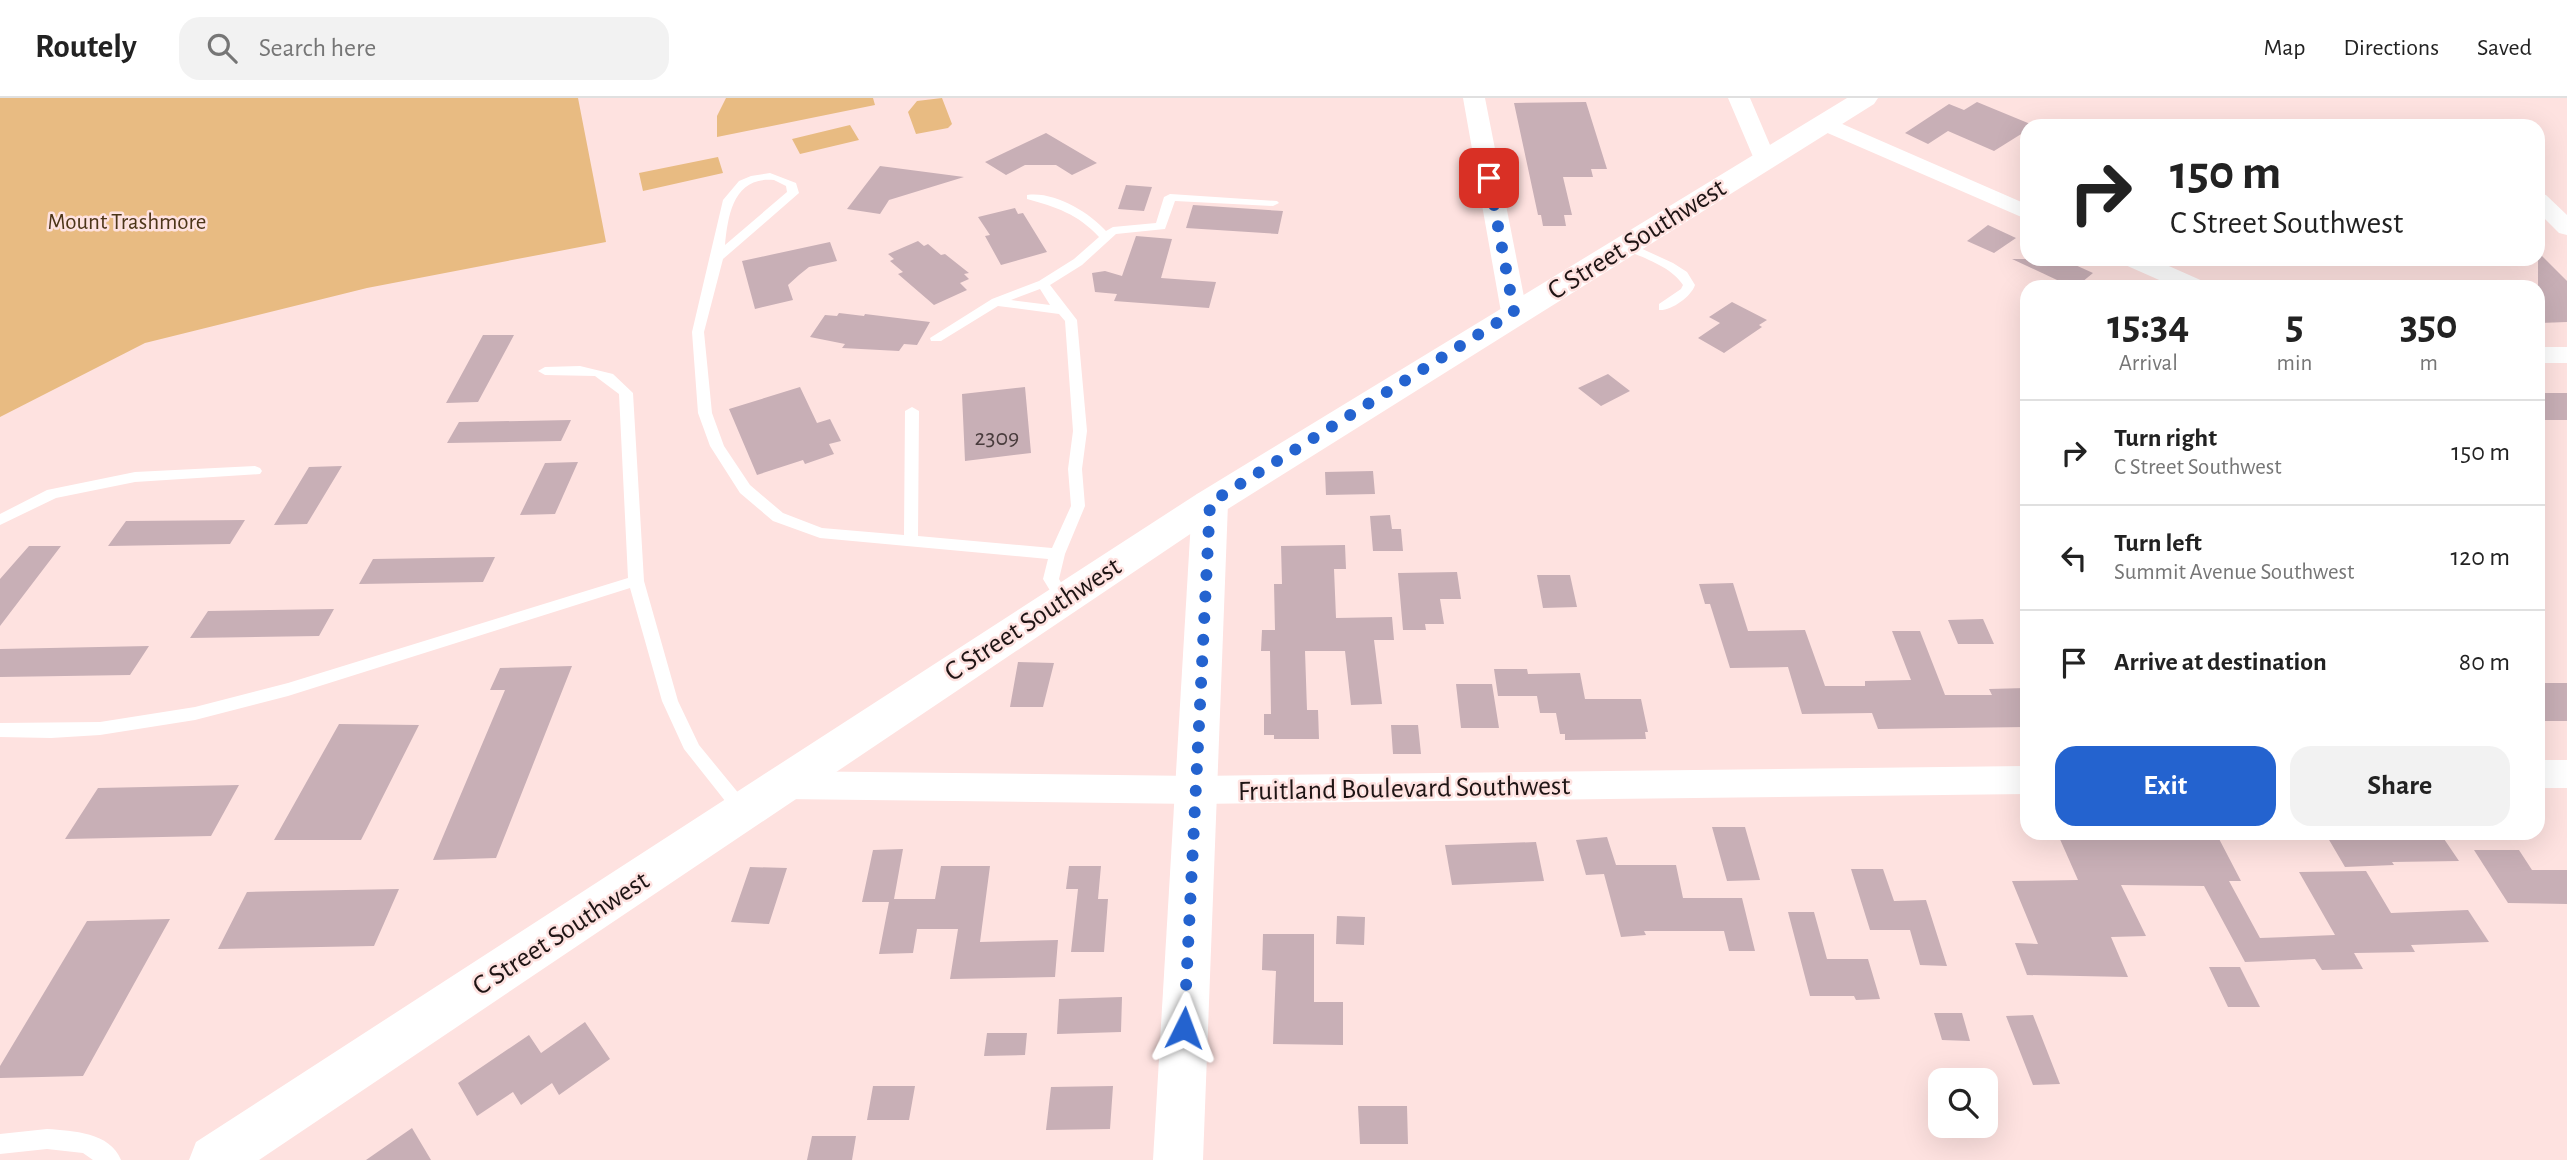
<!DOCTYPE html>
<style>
body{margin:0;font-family:"Alegreya Sans",sans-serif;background:#f2f2f2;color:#222;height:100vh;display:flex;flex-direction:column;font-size:26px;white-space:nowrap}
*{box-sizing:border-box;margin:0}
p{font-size:23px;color:#767676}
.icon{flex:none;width:38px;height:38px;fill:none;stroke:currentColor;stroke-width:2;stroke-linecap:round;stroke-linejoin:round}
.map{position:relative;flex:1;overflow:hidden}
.details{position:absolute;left:2020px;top:182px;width:525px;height:560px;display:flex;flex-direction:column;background:#fff;border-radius:21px;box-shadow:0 7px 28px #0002}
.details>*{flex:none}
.hud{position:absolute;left:2020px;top:21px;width:525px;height:147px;border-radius:21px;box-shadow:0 7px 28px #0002;background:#fff;color:#222;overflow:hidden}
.tools{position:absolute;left:1928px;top:970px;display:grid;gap:14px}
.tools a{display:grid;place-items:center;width:70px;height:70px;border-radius:14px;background:#fff;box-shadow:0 7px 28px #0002;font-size:35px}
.pin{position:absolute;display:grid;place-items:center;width:60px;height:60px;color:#fff;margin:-30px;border-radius:14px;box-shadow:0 4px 10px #0006}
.me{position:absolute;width:77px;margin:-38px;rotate:3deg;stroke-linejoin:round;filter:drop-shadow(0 0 5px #0008)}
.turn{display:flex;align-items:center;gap:24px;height:147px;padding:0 35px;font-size:32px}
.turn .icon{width:91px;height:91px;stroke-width:2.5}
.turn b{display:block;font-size:49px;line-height:60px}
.eta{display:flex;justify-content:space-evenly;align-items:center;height:119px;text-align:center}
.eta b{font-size:42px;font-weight:700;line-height:49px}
.action{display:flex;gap:14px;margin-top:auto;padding:14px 35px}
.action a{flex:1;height:80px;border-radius:21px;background:#2463cf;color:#fff;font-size:28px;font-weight:700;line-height:80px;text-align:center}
.action a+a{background:#f2f2f2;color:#222}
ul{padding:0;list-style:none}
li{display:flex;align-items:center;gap:21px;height:105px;padding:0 35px;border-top:2px solid #e0e0e0}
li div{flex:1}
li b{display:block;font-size:26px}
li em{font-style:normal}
header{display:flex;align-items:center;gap:42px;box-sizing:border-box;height:98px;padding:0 35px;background:#fff;border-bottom:2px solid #e0e0e0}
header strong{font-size:33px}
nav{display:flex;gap:38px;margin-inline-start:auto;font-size:24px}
.search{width:490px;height:63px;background:#f2f2f2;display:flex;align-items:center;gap:18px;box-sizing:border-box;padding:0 24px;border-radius:21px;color:#767676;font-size:26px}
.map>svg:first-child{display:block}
.green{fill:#e8bb82}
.building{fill:#c8afb6}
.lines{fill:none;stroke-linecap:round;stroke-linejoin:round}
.service{fill:#fff;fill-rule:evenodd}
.minor{fill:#fff;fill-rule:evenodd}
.tertiary{fill:#fff;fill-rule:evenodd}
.secondary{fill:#fff;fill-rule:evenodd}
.route{stroke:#2463cf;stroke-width:12;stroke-dasharray:0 21.6}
.labels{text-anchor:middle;stroke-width:5;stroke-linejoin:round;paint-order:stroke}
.far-park-label{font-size:23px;fill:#4c3518;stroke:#fee2e0}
.number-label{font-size:24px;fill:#493c3d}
.street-label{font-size:28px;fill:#1f1515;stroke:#fee2e0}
</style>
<header>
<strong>Routely</strong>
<div class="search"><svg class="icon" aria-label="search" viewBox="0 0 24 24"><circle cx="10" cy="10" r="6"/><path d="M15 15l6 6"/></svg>Search here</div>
<nav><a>Map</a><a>Directions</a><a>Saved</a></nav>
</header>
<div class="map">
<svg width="2567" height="1062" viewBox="0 0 2567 1062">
<rect width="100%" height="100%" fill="#fee2e0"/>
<!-- green -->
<path class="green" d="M0 0H578L606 144 367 190 145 245 0 319Z
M726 0H873L875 7 717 39V18Z
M942 0 952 26 948 30 916 36 908 14 917 3Z
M850 27 859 42 800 56 792 41Z
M718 59 723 75 643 93 639 75Z"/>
<!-- building -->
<path class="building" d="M1586 4 1607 71H1591L1593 79H1563L1572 117H1564L1566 128H1543L1541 117H1538L1514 5Z
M1977 4 2035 28H2026V33L1994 53 1948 33 1928 46 1905 35 1949 6 1964 12Z
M1046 35 1097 65 1072 77 1056 67H1025L1006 77 985 64Z
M880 68 964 79 889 102 880 116 847 111Z
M1126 87 1152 89 1144 113 1118 111Z
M1193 107 1283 113 1278 136 1186 130Z
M1015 110 1018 116 1023 115 1047 154 1001 167 985 138 990 137 978 119Z
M1988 127 2016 140 1994 155 1967 143Z
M1136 138 1172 141 1161 180 1216 184 1209 210 1114 203 1117 196 1095 194 1092 175 1105 173 1122 178Z
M918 143 924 148 928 146 941 157 945 156 969 175 964 176 969 181 960 185 967 192 934 207 898 176 903 174 890 163 894 161 888 156Z
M830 144 837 163 809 169 799 177 788 187 793 202 755 211 742 163Z
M2538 154 2567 183V224L2538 225Z
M2012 161H2062L2093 175 2076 189H2072Z
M1732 204 1767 222 1759 227 1762 229 1724 255 1698 240 1720 225 1709 219Z
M839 215 864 218 865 216 930 224 917 247 904 246 899 253 842 250 845 246 810 239 825 217 837 218Z
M483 237H514L478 304 446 305Z
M1608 276 1630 293 1601 308 1578 290Z
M800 289 817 325 830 321 841 343 829 346 834 356 805 366 803 362 757 377 729 311Z
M1025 289 1031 355 965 363 962 296Z
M2538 295H2567V322H2538Z
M571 322 561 343 447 345 459 324Z
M578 364 555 416 520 417 545 365Z
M342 368 307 426 274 427 309 369Z
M1373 373 1375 396 1326 397 1325 374Z
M1390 417 1392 431H1401L1403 453H1373L1370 418Z
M245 422 230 446 108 448 126 423Z
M1345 447 1346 471H1334L1336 520 1392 519 1394 542H1374L1382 606 1351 607 1345 553H1305L1307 612H1318L1319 641H1274V637H1264V616H1271L1270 553H1261L1262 532H1275L1274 486H1282L1281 448Z
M29 448H61L0 528V481Z
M495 459 483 484 359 486 373 461Z
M1457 474 1461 501H1440L1444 526H1425L1426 532H1403L1398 475Z
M1537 477H1570L1577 509 1543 510Z
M1733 485 1748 533 1805 532 1825 588H1865V583L1911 582 1892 533H1920L1945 597H1992L1989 591 2026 590V629L1878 631 1872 615 1802 616 1788 569 1730 570 1710 506H1705L1699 486Z
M334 511 319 538 190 540 208 513Z
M1983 521 1994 546H1958L1948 522Z
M149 548 130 577 0 579V551Z
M1018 564 1054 565 1043 609H1010Z
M572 568 496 760 433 762 505 592H490L500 570Z
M1494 571H1527L1528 576 1580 575 1585 601H1641L1648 634H1645L1646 641 1565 642V636H1560L1556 615H1540L1537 598H1498Z
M2538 585H2567V623H2538Z
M1456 586H1492L1499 630H1461Z
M339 626 419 627 361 742H274Z
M1391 627H1418L1421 656H1393Z
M239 687 211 738 65 741 98 690Z
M1712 729H1745L1760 782 1727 783Z
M2134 735H2216L2241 783H2229L2260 840 2335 837 2299 774 2366 773 2391 815 2468 812 2489 844 2411 847 2415 854 2354 855 2363 871 2322 872 2315 861 2245 864 2204 788 2121 787 2146 838 2111 839 2128 879 2027 877 2015 845 2038 846 2012 783 2078 782 2059 739Z
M2325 735H2440L2459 763 2392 764 2394 767 2345 769Z
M1607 739 1616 767H1676L1683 800H1742L1755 853H1729L1724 833H1644L1646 837 1621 839 1604 776 1586 777 1576 742Z
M1536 744 1544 783 1452 787 1445 747Z
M903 751 894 801H935L941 768H990L980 844 1058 842 1055 879 950 881 958 831H917L913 855 879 856 889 804H862L873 752Z
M2474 752H2519L2532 772H2567V806L2508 805Z
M1069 768H1101L1098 801H1108L1104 854H1071L1078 791H1066Z
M750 769 787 770 769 826 731 824Z
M1851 771H1883L1894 803 1926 802 1947 868 1920 867 1910 832H1870Z
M399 791 374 848 218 851 247 794Z
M1788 814H1814L1827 861H1868L1880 901 1856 902 1854 898H1810Z
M1337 818 1365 819 1364 847 1336 846Z
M170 821 83 978 0 980V968L87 823Z
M1263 836H1314V904H1343V947L1273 946 1276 873 1262 872Z
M2209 869H2240L2260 909H2228Z
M1122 899 1121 934 1057 936 1059 901Z
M1934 915H1962L1970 943 1942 942Z
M2033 917 2060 986 2033 987 2006 918Z
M585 924 610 961 559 997 552 985 521 1007 513 994 477 1018 458 985 529 937 541 955Z
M987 935H1027L1025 957 984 958Z
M873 988H915L909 1022H867Z
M1113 988 1110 1031 1046 1032 1051 989Z
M1358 1008H1407L1408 1046H1360Z
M412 1030 431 1062H366Z
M812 1038H856L852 1062H807Z"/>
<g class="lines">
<!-- service -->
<path class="service" d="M770 75 796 85 799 95 723 161 704 234 712 315 724 348 750 387 783 415 822 430 904 437 905 313 912 309 919 313 918 438 1052 450 1071 408 1068 371 1073 333 1065 223 1059 216 998 208 941 243H931L930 240 992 201 1039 183 1074 161 1099 139C1078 116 1056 109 1027 101V97C1054 93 1089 114 1106 133L1113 129 1156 125 1164 99 1170 96 1277 103 1279 105 1273 108 1175 103 1165 131 1116 136 1082 167 1050 187 1077 222 1087 333 1082 371 1085 408 1065 456 1059 481 1070 500 1067 504H1057L1043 481 1048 461 820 440 773 423 740 395 710 348 698 315 692 234 723 102 739 83 751 78ZM774 82 786 88 787 94 725 147C728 116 734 78 774 82ZM1040 191 1050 207 1011 202Z
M1625 143 1673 165 1687 174 1695 187C1691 199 1671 213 1659 212V206L1681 191 1683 187C1671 168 1641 159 1621 150V144Z
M580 268 613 276 633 295 644 483 678 603 699 647 749 708 752 713 749 718 743 720 737 718 684 651 662 603 630 490 288 598 195 622 100 637 51 640 0 639V625L100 624 195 609 288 585 628 480 619 296 595 278 545 277 538 273 545 269Z
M255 368 260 370 262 373 260 376 135 384 56 400 0 427V416L47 392 135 374Z
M47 1031C73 1033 110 1034 121 1062H93L83 1055 47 1051 0 1056V1036Z"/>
<!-- minor -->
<path class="minor" d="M1463 0H1485L1527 214 1523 219 1514 222 1505 219 1501 214Z
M1728 0H1750L1776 61 1773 66H1757L1754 61Z
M1824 18 2026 106V121L1816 30 1813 25 1816 20Z
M2538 95 2546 97 2567 117V137L2559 135 2538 114Z
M2120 161H2153L2205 184 2208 189H2175L2123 166Z
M2538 249H2567V265H2538Z
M2538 662H2567V690H2538Z
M2026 668V696L1196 706 782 701 770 697 765 687 770 677 782 673 1196 678Z"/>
<!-- tertiary -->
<path class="tertiary" d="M1210 393 1223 396 1228 405 1203 1062H1153L1192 405 1197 396Z"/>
<!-- secondary -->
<path class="secondary" d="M1847 0H1878L1874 6 1223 414 259 1062H189L196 1044 1197 396Z"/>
</g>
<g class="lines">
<!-- route -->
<path class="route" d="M1184 930 1210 405 1514 214 1489 80"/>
</g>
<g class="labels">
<!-- far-park labels -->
<g class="far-park-label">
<text x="127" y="131">Mount Trashmore</text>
</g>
<!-- number labels -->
<g class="number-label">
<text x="997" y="347">2309</text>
</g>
<!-- street labels -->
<g class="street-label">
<text transform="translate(1636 140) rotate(-32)" y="10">C Street Southwest</text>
<text transform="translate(1032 520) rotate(-33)" y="10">C Street Southwest</text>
<text transform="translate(1404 689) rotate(-1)" y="10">Fruitland Boulevard Southwest</text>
<text transform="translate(560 834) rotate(-33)" y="10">C Street Southwest</text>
</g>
</g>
</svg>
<div class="tools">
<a><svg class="icon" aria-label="search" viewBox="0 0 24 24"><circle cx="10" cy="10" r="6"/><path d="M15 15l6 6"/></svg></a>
</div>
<div class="pin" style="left:1489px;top:80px;background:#d93025"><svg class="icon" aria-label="arrive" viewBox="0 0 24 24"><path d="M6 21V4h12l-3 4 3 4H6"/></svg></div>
<svg class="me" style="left:1184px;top:930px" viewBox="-20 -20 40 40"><path d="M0-17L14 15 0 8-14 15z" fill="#2463cf" stroke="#fff" stroke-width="4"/></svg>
<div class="hud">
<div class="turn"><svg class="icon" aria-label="right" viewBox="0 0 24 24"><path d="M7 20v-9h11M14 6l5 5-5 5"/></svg><div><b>150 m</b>C Street Southwest</div></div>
</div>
<section class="details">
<div class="eta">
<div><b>15:34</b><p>Arrival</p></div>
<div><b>5</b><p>min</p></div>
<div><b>350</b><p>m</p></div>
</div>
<ul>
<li><svg class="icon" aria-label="right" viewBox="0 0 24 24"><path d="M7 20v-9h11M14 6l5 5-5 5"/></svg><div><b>Turn right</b><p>C Street Southwest</p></div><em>150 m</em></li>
<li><svg class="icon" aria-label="left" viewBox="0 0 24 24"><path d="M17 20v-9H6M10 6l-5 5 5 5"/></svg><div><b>Turn left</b><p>Summit Avenue Southwest</p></div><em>120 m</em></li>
<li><svg class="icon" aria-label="arrive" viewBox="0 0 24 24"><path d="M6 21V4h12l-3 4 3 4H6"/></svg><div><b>Arrive at destination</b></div><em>80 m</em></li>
</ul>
<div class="action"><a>Exit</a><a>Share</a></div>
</section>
</div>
